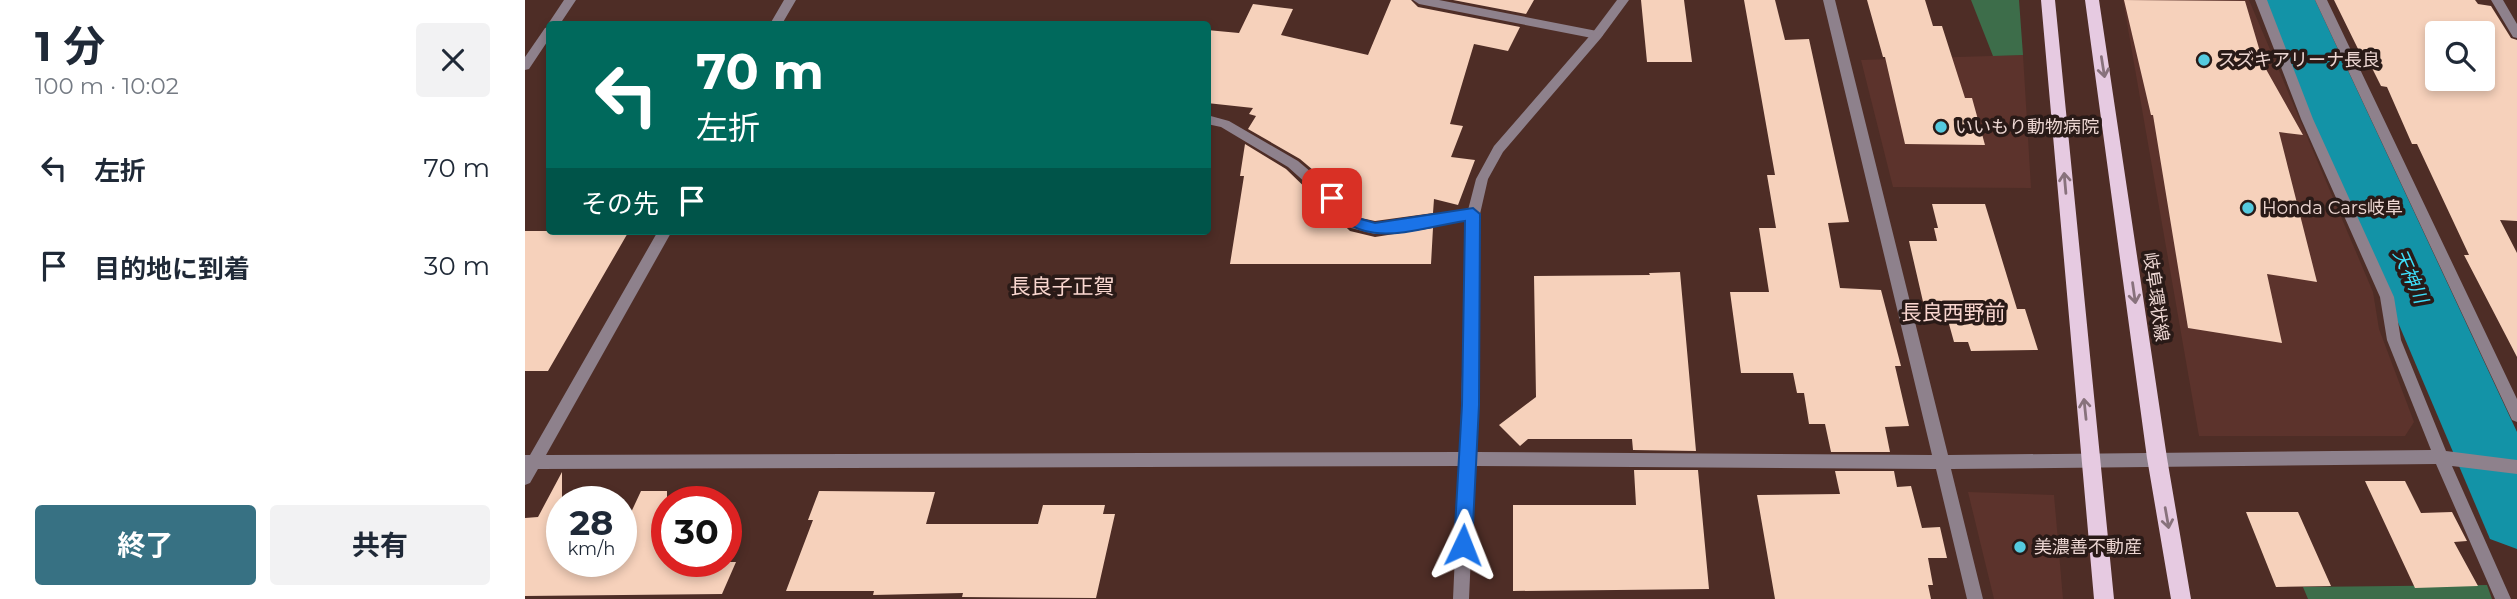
<!DOCTYPE html>
<html lang="ja">
<meta charset="utf-8">
<style>
body{margin:0;font-family:Montserrat,"Noto Sans JP",sans-serif;background:#f2f2f3;color:#1f2937;height:100vh;display:flex;flex-direction:column;font-size:26px;white-space:nowrap}
*{box-sizing:border-box;margin:0}
p{font-size:23px;color:#747a83}
.icon{flex:none;width:38px;height:38px;fill:none;stroke:currentColor;stroke-width:2;stroke-linecap:round;stroke-linejoin:round}
.map{position:relative;flex:1;overflow:hidden}
.details{display:flex;flex-direction:column;background:#fff;width:525px}
.details>*{flex:none}
.banner{position:absolute;left:21px;top:21px;width:665px;height:214px;border-radius:7px;box-shadow:0 4px 10px #0003;background:#00695c;color:#fff;overflow:hidden}
.fabs{position:absolute;left:1900px;top:21px;display:grid;gap:14px}
.fabs a{display:grid;place-items:center;width:70px;height:70px;border-radius:7px;background:#fff;box-shadow:0 4px 10px #0003;font-size:35px}
.speed{position:absolute;left:21px;top:486px;display:flex;gap:14px;font-size:35px;font-weight:700;text-align:center}
.speed>*{display:grid;place-content:center;width:91px;height:91px;border-radius:50%;background:#fff;box-shadow:0 4px 10px #0003;line-height:1}
.speed small{font-size:18px;font-weight:400}
.speed .limit{border:10px solid #d22;background:#fff;color:#111}
.pin{position:absolute;display:grid;place-items:center;width:60px;height:60px;color:#fff;margin:-30px;border-radius:14px;box-shadow:0 4px 10px #0006}
.me{position:absolute;width:77px;margin:-38px;rotate:2deg;stroke-linejoin:round;filter:drop-shadow(0 0 5px #0008)}
.turn{display:flex;align-items:center;gap:24px;height:147px;padding:0 35px;font-size:32px}
.turn .icon{width:91px;height:91px;stroke-width:2.5}
.turn b{display:block;font-size:49px;line-height:60px}
.then{display:flex;align-items:center;height:66px;padding:0 35px;background:#0003;gap:14px;font-size:26px}
.round{display:grid;place-items:center;flex:none;width:74px;height:74px;border-radius:7px;background:#f2f2f3}
.head{display:flex;align-items:center;justify-content:space-between;height:119px;padding:0 35px}
h1{font-size:42px;font-weight:700;line-height:52px}
.primary-button{display:flex;gap:14px;margin-top:auto;padding:14px 35px}
.primary-button a{flex:1;height:80px;border-radius:7px;background:#377183;color:#fff;font-size:28px;font-weight:700;line-height:80px;text-align:center}
.primary-button a+a{background:#f2f2f3;color:#1f2937}
ul{padding:0;list-style:none}
li{display:flex;align-items:center;gap:21px;height:98px;padding:0 35px}
li div{flex:1}
li b{display:block;font-size:26px}
li em{font-style:normal}
main{display:flex;flex:1;min-height:0}
.map>svg:first-child{display:block}
.built{fill:#5c332c}
.green{fill:#3d6d4a}
.lines{fill:none;stroke-linecap:round;stroke-linejoin:round}
.river{fill:#1393a7;fill-rule:evenodd}
.building{fill:#f6d1bb;fill-rule:evenodd}
.lane{fill:#8e818c;fill-rule:evenodd}
.street{fill:#8e818c;fill-rule:evenodd}
.primary{fill:#e6cae1;fill-rule:evenodd}
.oneway{stroke:#88727c}
.route{fill:#1a73e8;stroke:#114b97;stroke-width:2}
.poi-dot{fill:#55cadf;stroke:#291a17;stroke-width:2.5}
.labels{text-anchor:middle;stroke-width:7;stroke-linejoin:round;paint-order:stroke}
.poi-label{font-size:18px;fill:#ecd6d2;stroke:#291a17;text-anchor:start}
.street-label{font-size:18px;fill:#ecd6d2;stroke:#291a17}
.water-label{font-size:19px;font-style:italic;fill:#3de0fb;stroke:#291a17}
.quarter-label{font-size:21px;fill:#fad7d0;stroke:#291a17}
</style>
<main>
<section class="details">
<div class="head"><div><h1>1 分</h1><p>100 m · 10:02</p></div><a class="round"><svg class="icon" aria-label="close" viewBox="0 0 24 24"><path d="M6 6l12 12M18 6L6 18"/></svg></a></div>
<ul>
<li><svg class="icon" aria-label="left" viewBox="0 0 24 24"><path d="M17 20v-9H6M10 6l-5 5 5 5"/></svg><div><b>左折</b></div><em>70 m</em></li>
<li><svg class="icon" aria-label="arrive" viewBox="0 0 24 24"><path d="M6 21V4h12l-3 4 3 4H6"/></svg><div><b>目的地に到着</b></div><em>30 m</em></li>
</ul>
<div class="primary-button"><a>終了</a><a>共有</a></div>
</section>
<div class="map">
<svg width="1992" height="599" viewBox="0 0 1992 599">
<rect width="100%" height="100%" fill="#4e2d26"/>
<!-- built -->
<path class="built" d="M1598 0H1724L1848 292 1854 329 1889 422 1880 436H1674Z
M1498 55 1506 188 1368 187 1336 60Z
M1443 492 1529 495 1538 599H1469Z"/>
<!-- green -->
<path class="green" d="M1446 0H1494L1498 55 1468 56Z
M1962 585 1967 599H1783L1778 587Z"/>
<g class="lines">
<!-- river -->
<path class="river" d="M1736 0H1790L1992 432V549L1965 539Z"/>
</g>
<!-- building -->
<path class="building" d="M866 0H886L893 7 995 27 983 51 949 44 925 124 938 126 926 157 950 160 933 205 909 199 908 213 850 221 836 218 814 192 775 159 723 129 731 116 724 114 728 108 682 103V30L714 33 728 4 768 9 756 35 843 55Z
M928 0H1009L1001 14Z
M1116 0H1159L1167 62H1122Z
M1219 0H1250L1260 40 1284 39 1324 222 1303 223 1315 288 1356 290 1376 366H1370L1384 426 1360 427 1365 452H1306L1300 424H1284L1279 393H1272L1268 373H1216L1205 292H1244L1234 228H1251L1242 175H1250Z
M1342 0H1400L1408 26H1417L1440 98H1447L1460 145 1380 144 1360 57H1358Z
M1599 0 1720 1 1736 55H1733L1778 135 1754 132 1792 282 1742 274 1757 343 1663 328 1628 115H1626Z
M1809 0H1950L1953 4 1966 6 1986 38 1992 40V221L1975 220 1992 253V357L1939 255H1944L1892 144H1887L1862 87 1856 86 1841 56 1836 55ZM1913 33H1958V79H1913Z
M720 144 761 169 825 231 850 237 908 228 906 264H705L719 176H715Z
M1407 204H1460L1492 309H1500L1513 350 1446 351 1443 342H1429L1419 306H1399L1384 241H1412L1409 228H1413Z
M0 231H104L23 371H0Z
M1155 272 1171 451 1108 450 1107 439H1003L995 446 974 425 1011 397 1009 276 1125 275 1124 273Z
M1109 470H1173L1184 589 988 591V505H1111Z
M1310 471H1369L1372 487 1386 486 1397 528 1415 527 1422 558H1403L1408 585H1403L1406 599H1250L1232 495 1315 494Z
M37 472V562H96V534L116 491H142V562H211L197 594 0 596V518L13 517Z
M1840 481H1880L1896 513 1927 512 1942 541 1929 542 1953 586 1890 588Z
M294 491 410 492 401 524H513L518 505H580L578 514H590L571 598 437 597 438 593 348 595 349 591H261L288 520H283Z
M1721 512H1773L1806 586 1751 587Z"/>
<g class="lines">
<!-- lane -->
<path class="lane" d="M888 0H914L1072 31 1078 35 1072 39 894 4Z"/>
<!-- street -->
<path class="street" d="M39 0H51L35 24 24 26 23 24Z
M259 0H271L257 24H245Z
M1092 0H1104L1076 38 978 152 963 179 955 214 950 452 1407 455 1298 0H1310L1423 455 1906 450 1862 340 1855 297 1776 119 1730 0H1742L1788 119 1869 297 1876 340 1921 451 1992 460V474L1927 466 1986 599H1970L1911 464 1426 469 1458 599H1442L1411 469 950 466 944 599H928L934 466 13 469 5 483 0 485V455H5L133 231H147L21 455 935 452 941 220 850 234 826 228 802 202 763 167 696 127 682 124V115L704 121 773 161 812 194 835 220 850 224 943 210 951 179 969 146 1068 32Z
M1790 0H1802L1992 399V422L1987 420Z
M1966 0H1978L1992 24V38L1988 37Z
M24 27V39L4 69 0 70V57L20 28Z"/>
<!-- primary -->
<path class="primary" d="M1516 0H1530L1589 599H1569Z
M1560 0H1574L1642 458 1666 599H1646L1622 458Z"/>
</g>
<!-- one-way arrows -->
<defs><path id="oneway-shaft" d="M-6 0H5M1.5-3L5.5 0L1.5 3" fill="none" stroke-width="1.6" stroke-linecap="round" stroke-linejoin="round" transform="scale(1.75)"/></defs>
<g class="oneway">
<use href="#oneway-shaft" transform="translate(1578 67) rotate(81)"/>
<use href="#oneway-shaft" transform="translate(1540 183) rotate(-95)"/>
<use href="#oneway-shaft" transform="translate(1609 293) rotate(82)"/>
<use href="#oneway-shaft" transform="translate(1560 409) rotate(-96)"/>
<use href="#oneway-shaft" transform="translate(1642 518) rotate(80)"/>
</g>
<!-- route -->
<path class="route" d="M807 192 812 194 836 219 850 223 948 208 955 214 954 405 947 545 944 551 938 554 931 551 929 545 937 405 940 221C887 229 832 254 799 198Z"/>
<!-- markers -->
<g class="poi-dot">
<circle cx="1679" cy="60" r="7"/>
<circle cx="1416" cy="127" r="7"/>
<circle cx="1723" cy="208" r="7"/>
<circle cx="1495" cy="547" r="7"/>
</g>
<g class="labels">
<!-- poi labels -->
<g class="poi-label">
<text x="1693" y="66">スズキアリーナ長良</text>
<text x="1430" y="133">いいもり動物病院</text>
<text x="1737" y="214">Honda Cars岐阜</text>
<text x="1509" y="553">美濃善不動産</text>
</g>
<!-- street labels -->
<g class="street-label">
<text transform="translate(1631 297) rotate(82)" y="6">岐阜環状線</text>
</g>
<!-- water labels -->
<g class="water-label">
<text transform="translate(1886 276) rotate(66)" y="7">天神川</text>
</g>
<!-- quarter labels -->
<g class="quarter-label">
<text x="537" y="294">長良子正賀</text>
<text x="1428" y="320">長良西野前</text>
</g>
</g>
</svg>
<div class="fabs">
<a><svg class="icon" aria-label="search" viewBox="0 0 24 24"><circle cx="10" cy="10" r="6"/><path d="M15 15l6 6"/></svg></a>
</div>
<div class="speed"><div>28<small>km/h</small></div><div class="limit">30</div></div>
<div class="pin" style="left:807px;top:198px;background:#d93025"><svg class="icon" aria-label="arrive" viewBox="0 0 24 24"><path d="M6 21V4h12l-3 4 3 4H6"/></svg></div>
<svg class="me" style="left:938px;top:545px" viewBox="-20 -20 40 40"><path d="M0-17L14 15 0 8-14 15z" fill="#1a73e8" stroke="#fff" stroke-width="4"/></svg>
<div class="banner">
<div class="turn"><svg class="icon" aria-label="left" viewBox="0 0 24 24"><path d="M17 20v-9H6M10 6l-5 5 5 5"/></svg><div><b>70 m</b>左折</div></div>
<div class="then">その先<svg class="icon" aria-label="arrive" viewBox="0 0 24 24"><path d="M6 21V4h12l-3 4 3 4H6"/></svg></div>
</div>
</div>
</main>
